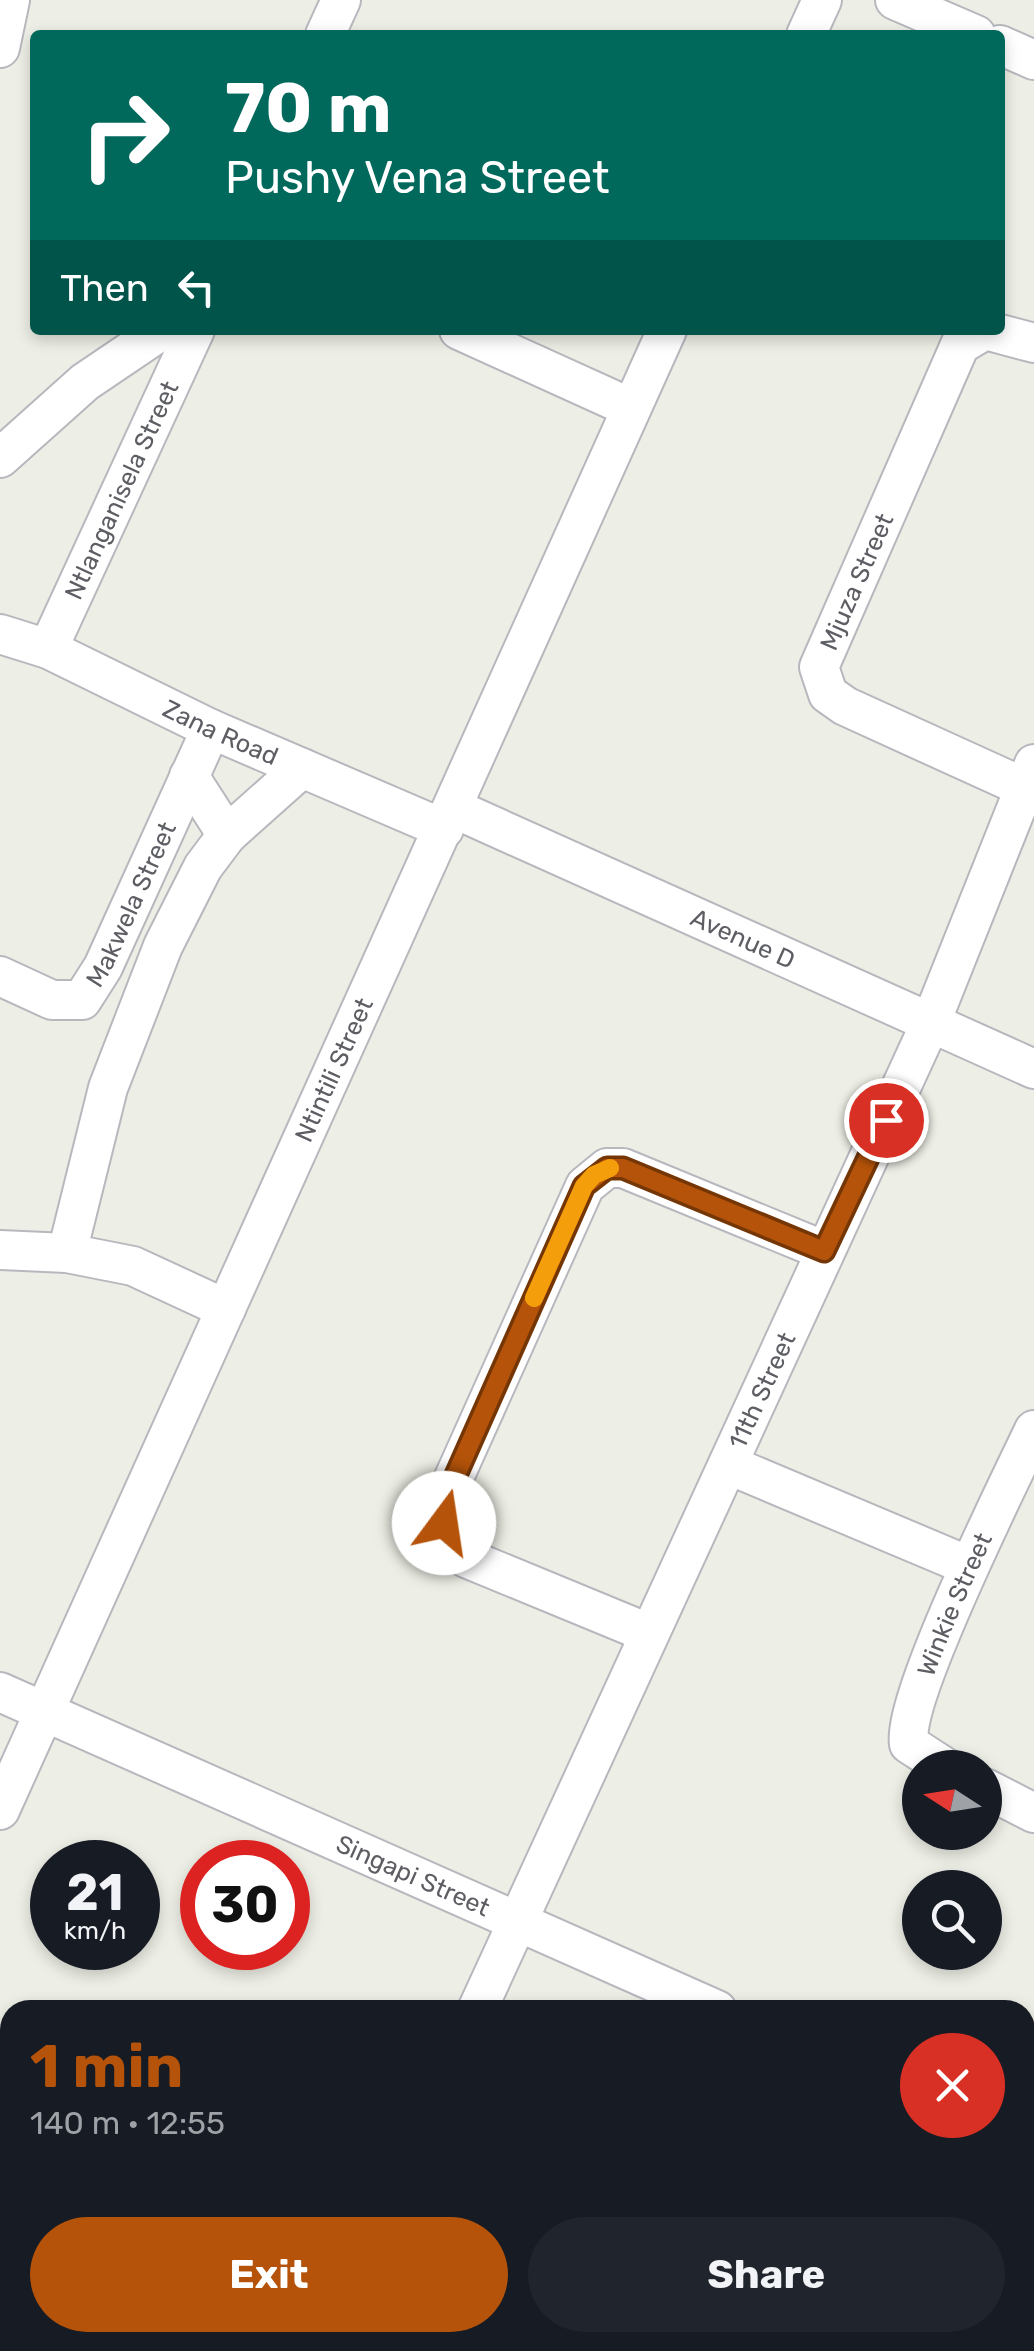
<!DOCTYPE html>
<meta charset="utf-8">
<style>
body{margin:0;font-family:Rubik,sans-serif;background:#20242c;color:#f1f3f6;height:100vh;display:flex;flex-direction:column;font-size:38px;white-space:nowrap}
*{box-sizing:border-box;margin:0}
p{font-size:32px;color:#9ea1a6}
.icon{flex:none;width:55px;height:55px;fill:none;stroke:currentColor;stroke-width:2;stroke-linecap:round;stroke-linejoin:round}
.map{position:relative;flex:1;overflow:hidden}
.details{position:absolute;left:0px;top:2000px;width:1035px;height:352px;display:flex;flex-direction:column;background:#171b24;border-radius:30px 30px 0 0;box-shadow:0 5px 15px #0003}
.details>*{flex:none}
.guide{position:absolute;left:30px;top:30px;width:975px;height:305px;border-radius:10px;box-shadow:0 5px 15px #0003;background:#00695c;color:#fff;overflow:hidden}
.needle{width:65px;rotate:282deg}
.controls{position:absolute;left:902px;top:1750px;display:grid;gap:20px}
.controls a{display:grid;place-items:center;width:100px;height:100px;border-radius:50%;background:#171b24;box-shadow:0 5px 15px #0003;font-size:50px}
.speed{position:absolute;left:30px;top:1840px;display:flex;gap:20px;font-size:50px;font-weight:700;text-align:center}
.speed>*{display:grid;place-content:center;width:130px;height:130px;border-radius:50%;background:#171b24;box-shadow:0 5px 15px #0003;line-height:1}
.speed small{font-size:25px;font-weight:400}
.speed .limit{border:15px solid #d22;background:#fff;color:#111}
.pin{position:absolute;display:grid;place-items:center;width:85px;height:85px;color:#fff;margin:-42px;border:5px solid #fff;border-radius:50%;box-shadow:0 2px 10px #0007}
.me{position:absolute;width:110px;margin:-55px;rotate:14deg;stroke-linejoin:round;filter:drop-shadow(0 0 8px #0008)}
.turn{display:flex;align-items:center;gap:35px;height:210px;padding:0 30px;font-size:45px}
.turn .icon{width:130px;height:130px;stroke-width:2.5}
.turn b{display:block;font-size:70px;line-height:85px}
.then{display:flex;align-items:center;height:95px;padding:0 30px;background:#0003;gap:20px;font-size:38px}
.round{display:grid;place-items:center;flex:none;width:105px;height:105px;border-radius:52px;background:#20242c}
.headline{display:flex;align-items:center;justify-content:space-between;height:170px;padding:0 30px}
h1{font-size:60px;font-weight:700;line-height:75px;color:#b45309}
.cta{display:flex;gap:20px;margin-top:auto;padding:20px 30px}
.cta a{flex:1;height:115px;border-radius:60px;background:#b45309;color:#fff;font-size:40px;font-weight:700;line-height:115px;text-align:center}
.cta a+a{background:#20242c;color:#f1f3f6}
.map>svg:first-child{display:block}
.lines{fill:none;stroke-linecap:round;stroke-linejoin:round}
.lane-casing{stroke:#b7b8be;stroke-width:22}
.street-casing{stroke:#b7b8be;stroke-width:42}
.lane{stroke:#fff;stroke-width:18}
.street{stroke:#fff;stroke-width:38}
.route-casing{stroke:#753606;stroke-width:25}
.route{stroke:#b45309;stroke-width:18}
.slow{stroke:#f59e0b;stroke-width:18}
.labels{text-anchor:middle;stroke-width:10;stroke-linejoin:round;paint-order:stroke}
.street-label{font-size:25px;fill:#5d5e64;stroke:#fff}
</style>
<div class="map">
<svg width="1034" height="2351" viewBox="0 0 1034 2351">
<rect width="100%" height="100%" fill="#edeee5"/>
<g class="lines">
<defs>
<path id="lane" d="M60 2351 64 2342"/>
<g id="street">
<path d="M895 0 976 35"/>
<path d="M325 35 341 0"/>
<path d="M806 35 822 0"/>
<path d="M1000 45 1034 60"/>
<path d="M0 48 10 0"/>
<path d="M459 330 631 408"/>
<path d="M0 458 85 382 162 330"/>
<path id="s1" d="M0 634 48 649 211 729 444 829"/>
<path id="s2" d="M48 649 195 330"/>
<path d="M189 776 227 835"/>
<path id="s3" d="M1023 787 845 706 828 694 819 667 960 345 985 330 1034 343"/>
<path id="s4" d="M453 808 1034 1069"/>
<path id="s5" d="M0 976 52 1000H82L103 967 211 729"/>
<path d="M0 1250 67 1253 133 1266 226 1309"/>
<path d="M67 1253 108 1088 163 946 203 867 227 835 302 768"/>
<path d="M729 1465 969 1566"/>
<path d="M648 1633 466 1558C448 1540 444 1528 443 1502L585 1186 607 1168H623L825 1251"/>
<path id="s6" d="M0 1692 717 2010"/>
<path id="s7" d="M946 1768 909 1744C901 1699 1009 1483 1034 1430"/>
<path d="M985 1788 1034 1813"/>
<path id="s8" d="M0 1810 667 330"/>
<path id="s9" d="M477 2010 931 1022 1034 764"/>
<path d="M1025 2084 1034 2065"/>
<path d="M1025 2145 1034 2149"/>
<path d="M0 2298 10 2302"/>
<path d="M100 2342 119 2351"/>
<path d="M326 2351 330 2342"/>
<path d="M705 2351 709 2342"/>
</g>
</defs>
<!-- lane casing -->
<use href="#lane" class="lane-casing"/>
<!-- street casing -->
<use href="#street" class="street-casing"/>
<!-- lane -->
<use href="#lane" class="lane"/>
<!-- street -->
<use href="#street" class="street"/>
</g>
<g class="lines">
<defs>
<path id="route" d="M444 1523V1502L584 1186 607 1168H623L824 1251 886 1120"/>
</defs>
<!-- route casing -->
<use href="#route" class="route-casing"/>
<!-- route -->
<use href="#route" class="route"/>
<!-- slow -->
<path class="slow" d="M534 1298 584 1186 594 1175 610 1168"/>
</g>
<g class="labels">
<!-- street labels -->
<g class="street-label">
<text dy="9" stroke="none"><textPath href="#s2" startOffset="175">Ntlanganisela Street</textPath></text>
<text dy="9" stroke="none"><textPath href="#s3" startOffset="338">Mjuza Street</textPath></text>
<text dy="9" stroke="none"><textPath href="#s1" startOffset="242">Zana Road</textPath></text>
<text dy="9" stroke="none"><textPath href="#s5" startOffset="195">Makwela Street</textPath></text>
<text dy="9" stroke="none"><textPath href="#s4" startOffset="318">Avenue D</textPath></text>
<text dy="9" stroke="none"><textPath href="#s8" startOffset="812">Ntintili Street</textPath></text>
<text dy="9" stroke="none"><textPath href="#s9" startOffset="682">11th Street</textPath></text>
<text dy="9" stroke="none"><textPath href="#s7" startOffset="192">Winkie Street</textPath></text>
<text dy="9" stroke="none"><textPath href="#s6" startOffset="452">Singapi Street</textPath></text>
</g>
</g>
</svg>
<div class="controls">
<a><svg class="needle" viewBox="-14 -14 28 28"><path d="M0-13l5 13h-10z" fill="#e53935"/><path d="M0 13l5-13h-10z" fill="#9ea1a6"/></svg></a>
<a><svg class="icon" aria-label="search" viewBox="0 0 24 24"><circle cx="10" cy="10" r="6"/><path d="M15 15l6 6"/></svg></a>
</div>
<div class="speed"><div>21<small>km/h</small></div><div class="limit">30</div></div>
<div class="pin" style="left:886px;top:1120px;background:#d93025"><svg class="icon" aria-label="arrive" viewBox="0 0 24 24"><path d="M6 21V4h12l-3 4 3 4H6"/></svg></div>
<svg class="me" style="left:444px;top:1523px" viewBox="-20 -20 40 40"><circle r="19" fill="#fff"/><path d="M0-13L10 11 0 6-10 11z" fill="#b45309"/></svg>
<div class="guide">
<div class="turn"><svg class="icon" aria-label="right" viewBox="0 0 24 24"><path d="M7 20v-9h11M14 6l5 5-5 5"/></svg><div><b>70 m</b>Pushy Vena Street</div></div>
<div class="then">Then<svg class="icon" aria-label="left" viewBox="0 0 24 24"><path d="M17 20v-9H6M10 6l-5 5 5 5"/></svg></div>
</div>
<section class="details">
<div class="headline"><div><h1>1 min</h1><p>140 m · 12:55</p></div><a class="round" style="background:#d93025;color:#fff"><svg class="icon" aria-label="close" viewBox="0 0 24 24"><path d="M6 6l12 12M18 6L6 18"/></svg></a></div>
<div class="cta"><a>Exit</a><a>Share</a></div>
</section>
</div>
